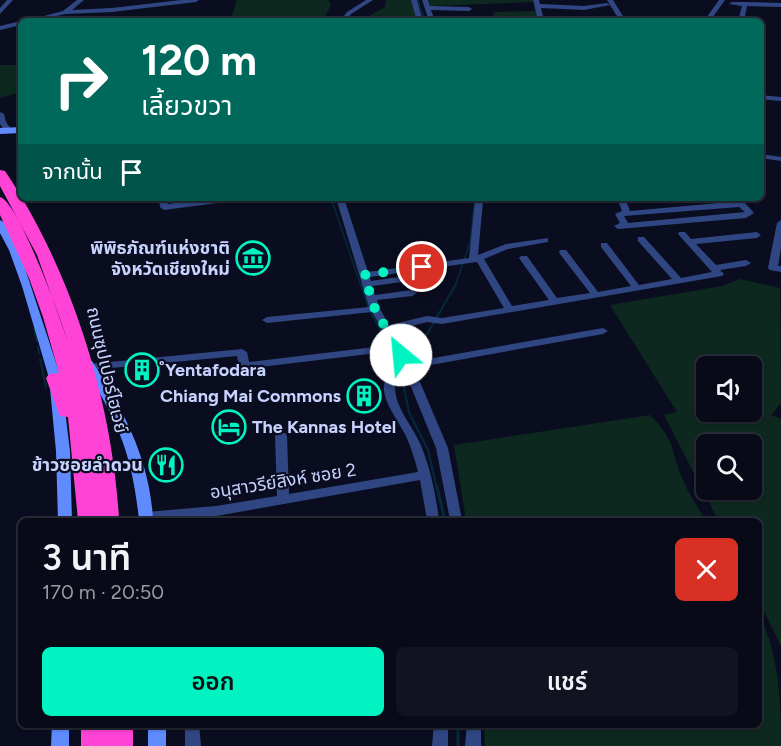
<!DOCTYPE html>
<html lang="th">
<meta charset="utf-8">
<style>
body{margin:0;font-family:Figtree,"Noto Sans Thai",sans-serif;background:#111320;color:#f1f3f6;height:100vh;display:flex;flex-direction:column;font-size:22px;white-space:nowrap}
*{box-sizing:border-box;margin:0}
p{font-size:20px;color:#989aa1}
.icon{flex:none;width:33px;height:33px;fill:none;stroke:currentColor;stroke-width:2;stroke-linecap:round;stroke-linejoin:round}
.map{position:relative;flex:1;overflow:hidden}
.drawer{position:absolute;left:18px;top:518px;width:744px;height:210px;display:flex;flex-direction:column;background:#080a17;border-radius:9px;box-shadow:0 2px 4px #0004,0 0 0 2px #292b36}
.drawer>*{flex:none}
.guide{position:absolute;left:18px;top:18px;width:746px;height:183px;border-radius:9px;box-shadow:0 2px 4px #0004,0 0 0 2px #292b36;background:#00695c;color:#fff;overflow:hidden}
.controls{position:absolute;left:696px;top:356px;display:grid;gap:12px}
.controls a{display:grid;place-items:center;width:66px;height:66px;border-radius:9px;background:#080a17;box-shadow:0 2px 4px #0004,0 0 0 2px #292b36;font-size:30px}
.pin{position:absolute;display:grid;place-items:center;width:51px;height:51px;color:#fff;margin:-26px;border:3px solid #fff;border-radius:50%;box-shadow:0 2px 6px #0007}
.me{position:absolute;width:66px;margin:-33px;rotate:332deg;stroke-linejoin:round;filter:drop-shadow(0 0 4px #0008)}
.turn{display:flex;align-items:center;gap:21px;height:126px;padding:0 24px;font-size:27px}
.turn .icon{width:78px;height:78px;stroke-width:2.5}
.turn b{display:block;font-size:42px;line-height:51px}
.then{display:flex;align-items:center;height:57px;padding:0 24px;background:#0003;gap:12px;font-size:22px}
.round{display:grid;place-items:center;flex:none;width:63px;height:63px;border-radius:9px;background:#111320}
.overview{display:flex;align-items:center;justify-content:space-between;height:102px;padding:0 24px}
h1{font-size:36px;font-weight:600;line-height:45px}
.action{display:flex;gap:12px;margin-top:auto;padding:12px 24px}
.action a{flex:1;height:69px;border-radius:9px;background:#00f3c1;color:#111;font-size:24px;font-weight:600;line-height:69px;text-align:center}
.action a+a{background:#111320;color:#f1f3f6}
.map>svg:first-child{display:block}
.green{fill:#0d291f;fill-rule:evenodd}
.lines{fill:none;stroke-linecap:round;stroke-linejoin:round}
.stream-far2{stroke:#042a3d;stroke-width:1.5}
.stream-far1{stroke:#042a3d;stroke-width:2}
.stream{stroke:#042a3d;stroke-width:3}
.street{fill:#304682;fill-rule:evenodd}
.secondary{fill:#5f8bff;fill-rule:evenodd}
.highway{fill:#ff43d6;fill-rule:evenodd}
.route{stroke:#00f3c1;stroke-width:10;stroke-dasharray:0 18}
.labels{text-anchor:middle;stroke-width:4.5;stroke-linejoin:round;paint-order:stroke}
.poi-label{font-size:18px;font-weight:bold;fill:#c8d2ff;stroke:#0a0d1f;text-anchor:end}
.street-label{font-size:18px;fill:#c8d2ff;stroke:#0a0d1f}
</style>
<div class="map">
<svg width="781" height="746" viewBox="0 0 781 746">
<rect width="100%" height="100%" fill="#0a0d1f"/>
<!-- green -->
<path class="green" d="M237 0H328L331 5 323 21H230Z
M386 0H411L418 21H360L385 7Z
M429 0H532L534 2 430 6Z
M536 11 537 21H473V18H492L494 12Z
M0 65H21V92L0 98Z
M740 279 780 288 781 403 771 415 781 419V646L759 601V520H718L664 415 677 412 610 305 722 286ZM706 366H752V411H706ZM706 444H752V489H706Z
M650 415C677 442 670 451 684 482 690 496 698 508 705 520H466L454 445Z
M759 615C779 653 781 703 781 746H485L484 725 759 724Z"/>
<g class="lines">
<!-- stream-far2 -->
<path class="stream-far2" d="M418 0 425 21
M331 198 361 286
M455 286 470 243 475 198"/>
<!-- stream-far1 -->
<path class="stream-far1" d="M361 284 369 309 389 346
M34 329 37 341
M38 347 39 353
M392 351 400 367
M40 359 46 387
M406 359 422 343 456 284
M401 373 409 412 428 450 437 489"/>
<!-- stream -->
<path class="stream" d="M437 487 445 520
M458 724V746"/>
<!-- street -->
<path class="street" d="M7 0H13L0 14V8Z
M77 0H84L72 10 112 8 181 0H199L196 2 112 12 65 14 35 21H25L63 11Z
M366 0H373L351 14 346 21H340L347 12Z
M411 0H417L423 21H417Z
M422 0H428L430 6 469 7 472 9 469 11 431 10 435 21H429Z
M533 0H539L540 4 584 6 607 3 610 5 584 10 541 8 544 21H538Z
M607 0H613L626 21H620Z
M719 0H725L710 21H704Z
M745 2 781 3V7L747 6 744 21H738L742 6 729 4 732 2Z
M52 17 96 19 99 21 50 20V18Z
M21 21V25L0 30V26Z
M760 95 781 97V101L760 99Z
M0 112 4 114 6 122 12 130 11 132H5L0 124Z
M760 154 781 157V161L760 158Z
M159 198H167L168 204 219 198H244L240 200 164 210 160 207Z
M336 198H344L368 272 469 258 475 201 479 198 483 201 478 255 506 244 548 238V242L508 249 484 259 512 306 549 300 519 258 521 256H527L557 298 590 293 560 254 559 252 560 250H566L598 292 631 286 601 247V243H607L639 285 672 279 638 241V237H644L681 278 712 272 678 234 679 232H685L691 239 757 232 761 235 757 238 696 244 716 265 746 260 751 263 746 266 720 270 724 274 722 276 442 324 427 322 392 331 411 362 603 328 608 331 603 334 414 368 448 448 462 520H450L436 448 405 372 396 380C390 404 414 426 422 448 431 471 436 496 439 520H427L420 480 216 516 161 520H142L140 517 142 514 146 512 216 506 277 496 275 436 277 433H285L287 436 289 494 418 472C415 460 411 447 406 436 394 412 365 382 402 365L394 351 244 369 239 366 237 356 90 370 85 367 90 364 242 349 247 352 249 362 391 345 372 312 267 323 262 320 267 317 369 307ZM477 262 504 308 442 318 427 316 389 325 380 309 377 300 412 296 417 293 412 290 375 295 372 286 440 277 445 274 440 271 371 281 370 277Z
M617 198H625L630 211 741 201 744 202 754 213 746 218 618 229 614 226 620 223 615 214 622 211ZM739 207 745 212 628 223 624 216Z
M781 220V248L778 266H781V272L770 270 768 268 777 223Z
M185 724H199L201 746H185Z
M434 724H448V746H432Z
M467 724H481V746H465Z"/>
<!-- secondary -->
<path class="secondary" d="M21 127V133L0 134V128Z
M0 220 5 223 19 250 61 378 70 451 72 520H58L56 451 49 378 22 286 9 250 0 233Z
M88 360 92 361C124 411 150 460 153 520H139C132 453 118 421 82 364Z
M52 724H69V746H51Z
M148 724H166V746H148Z"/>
<!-- highway -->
<path class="highway" d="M0 170 5 171C71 269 113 402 119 520H78L68 417 60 416 58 411 46 378 49 374 59 373 43 317 29 278 0 215V197C18 201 61 319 68 342L37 255 0 186Z
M81 724H107V745V724H133V746H81Z"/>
</g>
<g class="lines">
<!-- route -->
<path class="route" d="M401 355 375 309 364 275 422 267"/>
</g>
<!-- icons -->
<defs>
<symbol id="museum-ring" viewBox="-11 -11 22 22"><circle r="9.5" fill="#0a0d1f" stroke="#00f3c1" stroke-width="1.5"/><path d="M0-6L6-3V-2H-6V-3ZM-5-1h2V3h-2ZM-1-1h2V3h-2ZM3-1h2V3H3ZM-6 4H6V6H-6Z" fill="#00f3c1"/></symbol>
<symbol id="building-ring" viewBox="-11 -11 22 22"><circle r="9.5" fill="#0a0d1f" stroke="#00f3c1" stroke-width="1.5"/><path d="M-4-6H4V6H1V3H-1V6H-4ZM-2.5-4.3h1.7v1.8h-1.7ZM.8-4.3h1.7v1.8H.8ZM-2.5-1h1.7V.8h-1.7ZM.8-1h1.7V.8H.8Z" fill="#00f3c1"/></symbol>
<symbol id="hotel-ring" viewBox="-11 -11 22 22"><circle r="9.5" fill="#0a0d1f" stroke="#00f3c1" stroke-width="1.5"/><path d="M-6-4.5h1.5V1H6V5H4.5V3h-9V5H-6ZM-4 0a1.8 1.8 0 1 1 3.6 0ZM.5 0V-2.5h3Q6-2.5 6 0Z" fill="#00f3c1"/></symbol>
<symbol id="restaurant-ring" viewBox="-11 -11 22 22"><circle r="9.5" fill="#0a0d1f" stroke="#00f3c1" stroke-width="1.5"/><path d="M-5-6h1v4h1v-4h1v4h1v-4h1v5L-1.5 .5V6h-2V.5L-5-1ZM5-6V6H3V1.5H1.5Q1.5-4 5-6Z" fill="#00f3c1"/></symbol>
</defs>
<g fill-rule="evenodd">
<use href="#museum-ring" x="234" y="239" width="38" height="38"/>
<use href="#building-ring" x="123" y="351" width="38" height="38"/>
<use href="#building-ring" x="345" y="377" width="38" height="38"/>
<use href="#hotel-ring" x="210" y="408" width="38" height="38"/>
<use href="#restaurant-ring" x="147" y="446" width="38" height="38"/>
</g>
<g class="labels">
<!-- poi labels -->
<g class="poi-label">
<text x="230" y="254">พิพิธภัณฑ์แห่งชาติ<tspan x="230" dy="21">จังหวัดเชียงใหม่</tspan></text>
<text x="165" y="376" text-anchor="start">ํYentafodara</text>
<text x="341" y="402">Chiang Mai Commons</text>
<text x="252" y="433" text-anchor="start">The Kannas Hotel</text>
<text x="143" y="471">ข้าวซอยลำดวน</text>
</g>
<!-- street labels -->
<g class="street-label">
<text transform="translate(107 370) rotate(77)" y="6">ถนนซุปเปอร์ไฮเวย์</text>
<text transform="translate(283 481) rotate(-9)" y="6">อนุสาวรีย์สิงห์ ซอย 2</text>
</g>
</g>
</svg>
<div class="controls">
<a><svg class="icon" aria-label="sound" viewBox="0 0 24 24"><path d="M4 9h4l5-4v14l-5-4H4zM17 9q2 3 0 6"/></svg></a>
<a><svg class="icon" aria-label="search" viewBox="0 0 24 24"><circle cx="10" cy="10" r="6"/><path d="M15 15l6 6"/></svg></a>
</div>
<div class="pin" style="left:422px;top:267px;background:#d93025"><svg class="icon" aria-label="arrive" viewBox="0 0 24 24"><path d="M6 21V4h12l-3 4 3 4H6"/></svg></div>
<svg class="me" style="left:401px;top:355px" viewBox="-20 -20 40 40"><circle r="19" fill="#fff"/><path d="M0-13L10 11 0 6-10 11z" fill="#00f3c1"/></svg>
<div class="guide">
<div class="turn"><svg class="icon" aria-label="right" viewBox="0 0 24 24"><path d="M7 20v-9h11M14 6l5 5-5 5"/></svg><div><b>120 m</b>เลี้ยวขวา</div></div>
<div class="then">จากนั้น<svg class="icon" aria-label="arrive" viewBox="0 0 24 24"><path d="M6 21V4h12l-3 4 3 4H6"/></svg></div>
</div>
<section class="drawer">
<div class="overview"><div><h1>3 นาที</h1><p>170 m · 20:50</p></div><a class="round" style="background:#d93025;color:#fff"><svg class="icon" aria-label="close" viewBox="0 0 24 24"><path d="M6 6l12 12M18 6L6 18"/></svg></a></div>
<div class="action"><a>ออก</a><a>แชร์</a></div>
</section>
</div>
